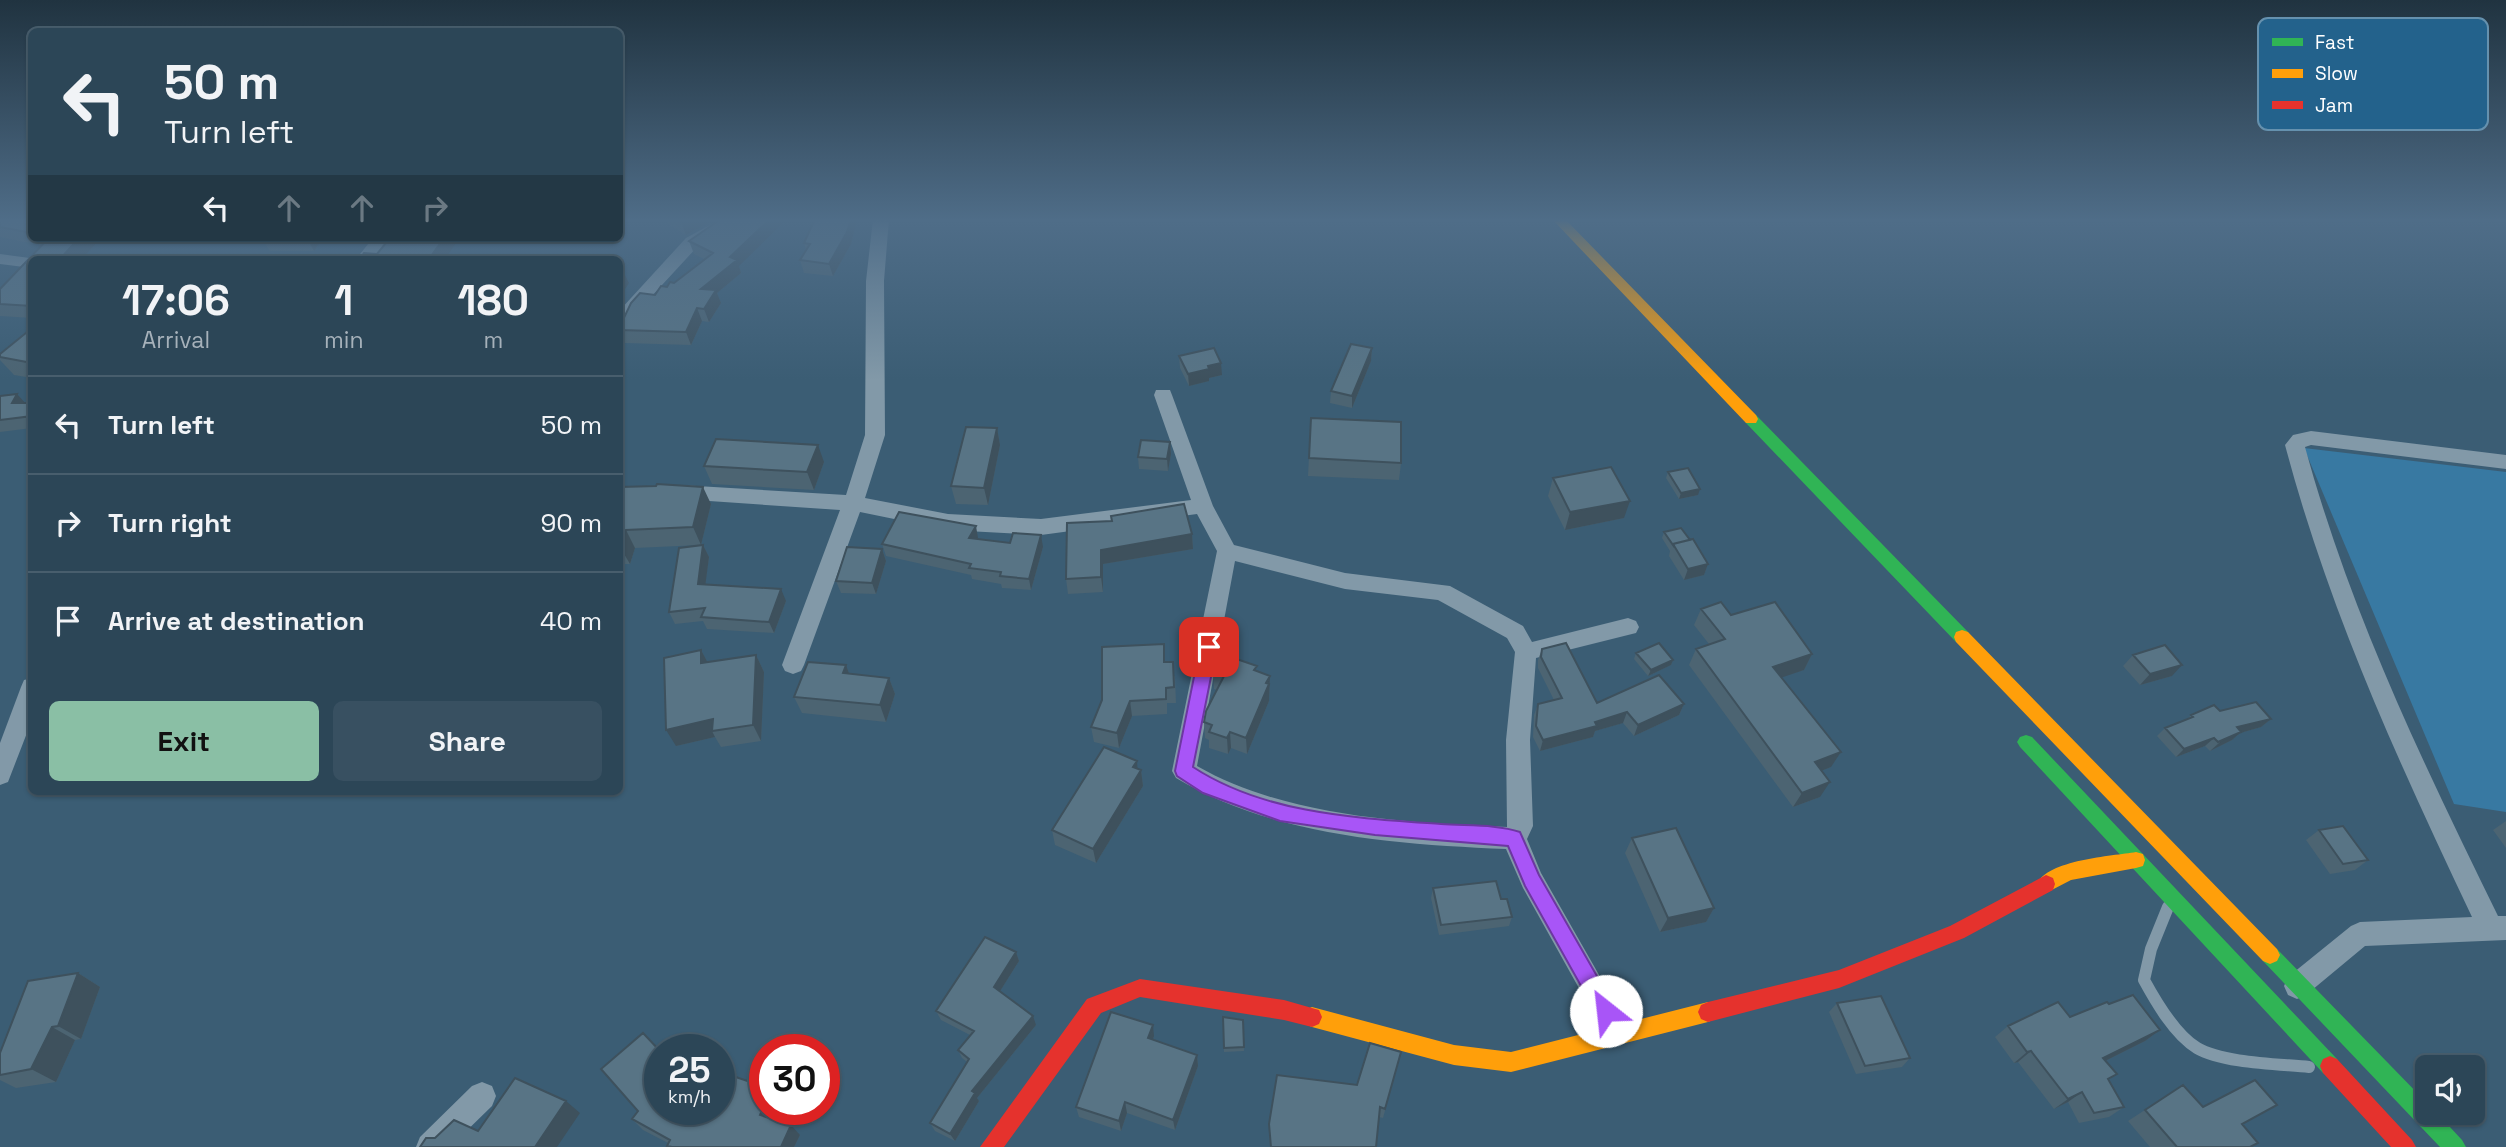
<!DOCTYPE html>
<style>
body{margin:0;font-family:"Space Grotesk",sans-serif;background:#385061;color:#f1f3f6;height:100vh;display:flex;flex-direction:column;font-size:26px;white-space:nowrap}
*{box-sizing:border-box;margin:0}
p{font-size:23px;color:#a6b1ba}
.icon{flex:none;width:38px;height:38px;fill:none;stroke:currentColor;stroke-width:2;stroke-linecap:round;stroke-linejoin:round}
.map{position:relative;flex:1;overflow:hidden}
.panel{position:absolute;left:28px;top:256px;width:595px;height:539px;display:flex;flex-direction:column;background:#2c4657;border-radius:10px;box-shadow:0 2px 5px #0004,0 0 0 2px #485e6d}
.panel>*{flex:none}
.guide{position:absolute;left:28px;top:28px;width:595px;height:214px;border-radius:10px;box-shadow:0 2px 5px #0004,0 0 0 2px #485e6d;background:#2c4657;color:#f1f3f6;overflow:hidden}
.buttons{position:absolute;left:2415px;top:1055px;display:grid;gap:14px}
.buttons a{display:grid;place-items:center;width:70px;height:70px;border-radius:10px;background:#2c4657;box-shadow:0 2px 5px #0004,0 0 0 2px #485e6d;font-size:35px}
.speed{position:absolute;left:644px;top:1034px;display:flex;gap:14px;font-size:35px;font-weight:700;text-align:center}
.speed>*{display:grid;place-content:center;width:91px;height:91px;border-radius:50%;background:#2c4657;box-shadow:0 2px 5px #0004,0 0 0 2px #485e6d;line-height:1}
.speed small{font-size:18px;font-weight:400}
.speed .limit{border:10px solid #d22;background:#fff;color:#111}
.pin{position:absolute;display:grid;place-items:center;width:60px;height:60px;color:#fff;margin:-30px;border-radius:14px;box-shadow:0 4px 10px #0006}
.me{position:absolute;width:77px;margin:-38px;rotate:331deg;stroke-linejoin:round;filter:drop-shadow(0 0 5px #0008)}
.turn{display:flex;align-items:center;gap:24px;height:147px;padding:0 21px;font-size:32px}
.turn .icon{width:91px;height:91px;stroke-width:2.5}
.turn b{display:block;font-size:49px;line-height:60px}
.lanes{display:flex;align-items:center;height:66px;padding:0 21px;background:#0003;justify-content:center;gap:35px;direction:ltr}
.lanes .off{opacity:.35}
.eta{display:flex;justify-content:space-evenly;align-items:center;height:119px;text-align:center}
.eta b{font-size:42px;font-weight:700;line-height:49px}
.primary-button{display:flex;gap:14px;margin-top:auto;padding:14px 21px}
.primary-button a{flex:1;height:80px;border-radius:10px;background:#8abfa5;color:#111;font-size:28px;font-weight:700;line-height:80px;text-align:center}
.primary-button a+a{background:#385061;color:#f1f3f6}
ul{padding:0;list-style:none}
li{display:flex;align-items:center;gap:21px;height:98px;padding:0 21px;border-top:2px solid #485e6d}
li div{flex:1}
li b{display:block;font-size:26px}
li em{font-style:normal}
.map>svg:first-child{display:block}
.green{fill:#3879a2}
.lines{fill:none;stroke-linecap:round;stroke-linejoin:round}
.lane{stroke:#8299a8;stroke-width:12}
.street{fill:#8299a8;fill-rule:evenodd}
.fast{fill:#30b455;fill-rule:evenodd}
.slow{fill:#ff9f0a;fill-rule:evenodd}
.jam{fill:#e5322d;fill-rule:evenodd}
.wall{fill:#4c6472}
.shaded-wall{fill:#3e515d}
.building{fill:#587485;stroke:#3e515d;stroke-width:2}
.route{fill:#a855f7;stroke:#6d37a1;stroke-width:2}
.key{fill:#23628c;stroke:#6591ae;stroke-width:2}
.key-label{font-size:19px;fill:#fff}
</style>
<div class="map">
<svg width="2506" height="1147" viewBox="0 0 2506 1147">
<rect width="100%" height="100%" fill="#3b5d74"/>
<!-- green -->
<path class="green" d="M2304 448 2506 472V812L2454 804Z"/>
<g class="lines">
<!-- lane -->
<path class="lane" d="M2168 907 2151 949 2144 980C2156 1002 2175 1035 2197 1048 2222 1063 2279 1064 2309 1067"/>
<!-- street -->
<path class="street" d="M721 219H741L698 246 626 324 620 326V310L686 238Z
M873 219H889L884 281 885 435 865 498 948 514 1041 519 1191 500 1154 395 1156 390H1170L1172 395 1213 506 1234 545 1345 573 1450 586 1523 626 1532 642 1628 618 1636 621 1639 627 1636 633 1536 658 1530 740 1533 826 1527 839 1541 873 1627 1024 1631 1033 1627 1042 1618 1046 1609 1042 1523 888 1506 849C1394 844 1274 836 1176 778L1172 771 1217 551 1197 514 1041 535 948 530 860 512 804 665 801 671 793 674 785 671 782 665 840 510 680 499 673 497 670 492 673 487 680 485 846 495 865 435 866 281ZM1235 561 1345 589 1438 600 1507 638 1515 652 1506 740 1507 827C1406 823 1286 817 1197 766Z
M373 238H390L374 259H356Z
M0 254 37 259H32V268L0 264Z
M2311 431 2506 455V469L2311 445 2305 447C2350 612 2423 763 2498 916H2506V940L2365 946 2306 995 2297 999 2288 995 2284 986 2288 977 2351 926 2360 922 2472 917C2399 763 2329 611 2285 445L2293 435Z
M32 678V720L8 782 0 785V743L21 687 24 680Z
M482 1082 492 1086 496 1096 492 1106 450 1147H416L420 1137 472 1086Z"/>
<!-- fast -->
<path class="fast" d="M1751 414 1756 415 1968 632 1970 637 1968 642H1956L1746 423 1744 419Z
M2026 735 2032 737 2337 1059 2340 1066 2337 1073 2330 1076 2323 1073 2020 747 2017 742 2020 737Z
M2270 946 2277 949 2427 1103V1113H2437L2462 1140 2466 1147H2440L2263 961 2260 955 2263 949Z"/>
<!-- slow -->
<path class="slow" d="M1552 219H1565L1756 415 1758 419 1756 423H1746Z
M1962 630 1968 632 2277 949 2280 955 2277 961 2270 964 2263 961 1956 642 1954 637 1956 632Z
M2136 852 2143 854 2145 860 2143 866 2136 868 2071 880 2046 893 2039 890 2037 884C2047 860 2112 856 2136 852Z
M1708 1002 1715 1005 1718 1012 1715 1019 1708 1022 1511 1072 1454 1065 1312 1027 1305 1024 1302 1017 1305 1010 1312 1007 1454 1045 1511 1052Z"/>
<!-- jam -->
<path class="jam" d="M2046 875 2053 878 2055 884 2053 890 1964 938 1839 988 1708 1022 1701 1019 1698 1012 1701 1005 1708 1002 1839 970 1950 926Z
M1140 979 1284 1000 1319 1010 1322 1017 1319 1024 1312 1027 1284 1020 1140 997 1101 1013 1004 1147H980L1087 999Z
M2330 1056 2337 1059 2412 1140 2416 1147H2391L2323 1073 2320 1066 2323 1059Z"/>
</g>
<!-- wall -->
<path class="wall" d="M0 219H32V238H101L82 259H32V318L0 316V289L41 246 40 245 0 237Z
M661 219H715L686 235Z
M815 219H857L851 244 833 276 804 273 800 260 806 250 804 243Z
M323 238 314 251H270L262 239Z
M390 238H468L466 241Z
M689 241 739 266 741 273 717 293 721 303 709 322 702 321 691 345 624 343 620 334V326L655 295 674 283 704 259 694 254Z
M32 328V378L14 375 0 360V354Z
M1372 348 1371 361 1352 408 1330 403 1331 391Z
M1179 356 1222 375 1209 378V381L1189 386 1180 368Z
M0 396 25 403H32V428L0 432Z
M1311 418 1401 463 1399 480 1308 476Z
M997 428 1000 445 988 505 956 504 951 486Z
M1170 442 1171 454 1168 471 1139 469 1138 457Z
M824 462 814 490 712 484 704 466Z
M1668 472 1698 495 1679 499 1666 478Z
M1553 478 1624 518 1565 530 1548 496Z
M620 487 711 504 701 545 635 548 630 564H620Z
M1067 523 1192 534 1193 549 1103 564V592L1068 594 1066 579Z
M1664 532 1690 540 1708 564 1704 575 1684 580 1669 556 1670 551 1662 538Z
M978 538V539L1043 547 1031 590 1002 588 1001 584 972 579 971 575 886 556 882 544Z
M703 545 709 557 705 584 786 601 774 633 707 629 703 621 675 624 669 612Z
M882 549 886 561 876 594 841 593 836 581Z
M1701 609 1731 615 1812 654 1804 670 1781 677 1831 767 1821 771 1820 797 1793 807 1689 665 1696 649 1709 644 1694 625Z
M1542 649 1597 703 1684 704 1679 715 1634 736 1623 723 1595 731 1593 737 1540 751 1533 737 1534 715 1538 704 1554 700 1538 668V660Z
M701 650 707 662 756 655 764 672 761 741 721 747 715 737 676 746Z
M1636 653 1673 660 1671 665 1648 676 1634 659Z
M2133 655 2172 676 2140 685 2123 666Z
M1165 662 1175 677 1176 703H1167V714L1132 716 1119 748 1094 742 1091 727Z
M846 665 849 674 889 678 895 694 886 722 802 713 794 697Z
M1257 671 1270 676 1269 701 1247 754 1231 748 1228 754 1209 748V740L1205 738 1204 722 1217 690 1214 689 1213 672Z
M2220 711 2271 719 2261 727 2240 733 2232 740 2210 751 2205 746 2176 757 2157 736 2165 728 2187 720 2191 715Z
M1138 769 1141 770 1143 786 1096 863 1055 845 1052 830Z
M2506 821V848L2493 830Z
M2319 830 2368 860 2355 870 2330 874 2306 840Z
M1632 838 1714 908 1706 922 1660 932 1625 853Z
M1433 888 1501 899 1512 917 1509 926 1439 935 1431 898Z
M1016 952 1019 961 1000 991 1036 1025 977 1098 979 1101 955 1141 935 1131 930 1123 967 1062 962 1058 958 1050 970 1035 941 1020 936 1011Z
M78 973 100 987 81 1039 75 1040 56 1082 16 1088 0 1080V1053Z
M1837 1003 1910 1058 1902 1067 1856 1074 1829 1012Z
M2109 1004 2160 1030 2145 1041 2105 1061 2117 1074 2108 1080 2124 1107 2109 1117 2079 1123 2068 1102 2054 1109 2018 1062 2014 1063 1995 1037 2008 1026 2070 1017Z
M1223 1017 1243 1020 1244 1051 1224 1052Z
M1154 1036 1153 1039 1197 1055 1198 1066 1175 1130 1127 1113 1121 1131 1079 1117 1076 1107Z
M1401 1052 1383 1118 1379 1117 1376 1147H1270L1269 1124 1357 1085Z
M2183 1085 2203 1107 2242 1124 2250 1147H2150L2128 1121Z
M660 1110H776L772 1119 800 1135 794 1147H669L667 1146 668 1143 643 1130 632 1119Z"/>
<!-- shaded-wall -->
<path class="shaded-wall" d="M686 219H715L686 235 681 222Z
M770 219H787L739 266 741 273 717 293 721 303 709 322 704 309 701 289 730 257Z
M851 219H857L851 244 833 276 829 264Z
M79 238H101L82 259H60Z
M307 238H323L314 251Z
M444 238H457L458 240 445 259H429Z
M623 271 629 283 620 297V277Z
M697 308 702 321 691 345 686 332Z
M1372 348 1371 361 1352 408V396Z
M1221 363 1222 375 1209 378V381L1189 386 1188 374 1208 366Z
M17 394 27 405 12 403Z
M997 428 1000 445 988 505 984 488Z
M1170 442 1171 454 1168 471 1167 459Z
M818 445 824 462 814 490 807 472Z
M703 487 711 504 701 545 693 527Z
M1700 489 1698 495 1679 499 1681 493Z
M1630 501 1624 518 1565 530 1570 512Z
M976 526 978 538 972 550 969 538Z
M626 530 635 548 630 564 620 547Z
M1192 534 1193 549 1103 564V592L1101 577V550Z
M1041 535 1043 547 1031 590 1029 579Z
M703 545 709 557 704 595 698 584Z
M882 549 886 561 876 594 872 583Z
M1708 564 1704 575 1684 580 1688 569Z
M781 589 786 601 774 633 769 622Z
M701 650 710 667 701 663Z
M1812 654 1804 670 1765 683 1773 667Z
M756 655 764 672 761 741 753 725Z
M1673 660 1671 665 1648 676 1651 670Z
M846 665 852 682 843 673Z
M2182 665 2172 676 2140 685 2150 674Z
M1270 676 1269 701 1247 754 1246 738Z
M889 678 895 694 886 722 880 705Z
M1130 701 1132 716 1119 748 1117 733Z
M1684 704 1679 715 1634 736 1638 725Z
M1627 712 1623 723 1595 731 1593 737 1540 751 1543 740 1595 722Z
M713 719 712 731 715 737 676 746 666 730Z
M2271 719 2261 727 2240 733 2232 740 2210 751 2237 727Z
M1230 732 1231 748 1228 754 1227 738Z
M2214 738 2205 746 2176 757 2184 749Z
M1841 752 1831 767 1806 777 1815 762Z
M1137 761 1138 775 1141 770 1143 786 1096 863 1093 849Z
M1830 782 1820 797 1793 807 1802 793Z
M1714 908 1706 922 1660 932 1668 918Z
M1016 952 1019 961 997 996 994 987Z
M78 973 100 987 81 1039 58 1026Z
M1033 1016 1036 1025 977 1098 979 1101 955 1141 950 1134 972 1091Z
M1153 1025 1154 1036 1150 1049 1148 1038Z
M52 1027 75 1040 56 1082 31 1069Z
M2160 1030 2145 1041 2089 1069 2103 1058Z
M2031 1051 2018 1062 2014 1063 2027 1052Z
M1197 1055 1198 1066 1175 1130 1173 1120Z
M660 1071V1090L650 1080Z
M2082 1092 2068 1102 2054 1109 2068 1099Z
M566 1101 580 1113 557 1147H535Z
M1125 1102 1127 1113 1121 1131 1119 1121Z
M765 1104V1110H776L769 1125 760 1115Z
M791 1125 800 1135 794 1147H781Z"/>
<!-- building -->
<path class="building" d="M0 219H32V233L0 227Z
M676 219H686L681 222Z
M721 219H770L730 257 737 260 701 289 716 290 704 309 697 308 686 332 620 330V326L631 303 640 293 655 295 661 286 667 287 670 282 674 283 713 253 689 241Z
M815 219H851L847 232 829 264 800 260 810 244 804 243Z
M39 238H79L60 259H32V306L0 304V289L46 241H36Z
M263 238H307L262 239Z
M390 238H444L429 259H360L364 253 377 254Z
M32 328V363L0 357V354Z
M1351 344 1372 348 1352 396 1331 391Z
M1214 348 1221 363 1208 366 1209 369 1188 374 1179 356Z
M17 394 12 403H32V416L0 420V396Z
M1311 418 1401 422V463L1309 458Z
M966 427 997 428 984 488 951 486Z
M716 439 818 445 807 472 704 466Z
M1141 440 1170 442 1167 459 1138 457Z
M1611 467 1630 501 1570 512 1553 478Z
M1688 468 1700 489 1681 493 1668 472Z
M657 484 703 487 693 527 626 530 620 547V487L656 486Z
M1184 504 1192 534 1101 550V577L1066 579 1067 523 1112 521 1111 516Z
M899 512 976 526 969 538 1010 543 1013 533 1041 535 1029 579 1000 576 1001 572 969 568 971 564 882 544Z
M1681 528 1690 540 1673 544V545L1664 532Z
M1693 539 1708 564 1688 569 1673 544Z
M703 545 698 584 781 589 769 622 701 617 705 608 669 612 679 548Z
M847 547 882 549 872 583 836 581Z
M1721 602 1731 615 1775 602 1812 654 1773 667 1841 752 1815 762 1830 782 1802 793 1696 649 1725 639 1701 609Z
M1566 643 1597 703 1659 675 1684 704 1638 725 1627 712 1595 722 1597 726 1543 740 1536 726 1538 704 1562 698 1541 657 1542 649Z
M1659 643 1673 660 1651 670 1636 653Z
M1164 644V662H1173L1174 687 1166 688V699L1130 701 1117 733 1091 727 1102 700V647Z
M2165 645 2182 665 2150 674 2133 655Z
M701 650V663L756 655 753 725 712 731 713 719 666 730 664 658Z
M1222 654 1257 666 1254 670 1270 676 1266 683 1269 684 1246 738 1230 732 1227 738 1209 732 1212 725 1204 722 1206 711 1224 676 1213 672Z
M808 662 846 665 843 673 889 678 880 705 794 697Z
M2256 702 2271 719 2237 727 2241 732 2218 742 2214 738 2184 749 2165 728 2193 717 2191 715 2214 705 2220 711Z
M1104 747 1137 761 1133 767 1141 770 1093 849 1052 830Z
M2343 826 2368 860 2343 864 2319 830Z
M1676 828 1714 908 1668 918 1632 838Z
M1496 881 1501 899H1507L1512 917 1441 925 1433 888Z
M985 937 1016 952 994 987 1033 1016 972 1091 975 1093 950 1134 930 1123 969 1059 958 1050 974 1031 936 1011Z
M78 973 58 1026 52 1027 31 1069 0 1075V1053L28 981Z
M2133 995 2160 1030 2103 1058 2117 1074 2108 1079 2124 1107 2094 1113 2082 1092 2068 1099 2031 1051 2027 1052 2008 1026 2058 1002 2070 1017 2107 1002 2109 1004Z
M1881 996 1910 1058 1865 1066 1837 1003Z
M1111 1012 1153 1025 1148 1038 1197 1055 1173 1120 1125 1102 1119 1121 1076 1107Z
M1223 1017 1243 1020 1244 1047 1224 1048Z
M643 1033 660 1051V1071L650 1080 660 1086V1110H719V1088L727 1074 765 1087V1104L760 1115 791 1125 781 1147H672L667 1146 670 1140 632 1119 638 1111 601 1069Z
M1370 1043 1401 1052 1385 1109 1380 1107 1376 1147H1271L1269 1124 1277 1075 1357 1085Z
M515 1078 566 1101 535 1147H420L426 1138H435L454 1120 478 1131Z
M2255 1080 2277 1105 2242 1124 2258 1143 2250 1147H2177L2145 1110 2183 1085 2203 1107Z"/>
<!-- sky -->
<linearGradient id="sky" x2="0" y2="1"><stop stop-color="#203340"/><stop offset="0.58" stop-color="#4f6d88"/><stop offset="1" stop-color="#4f6d88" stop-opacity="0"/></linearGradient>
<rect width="2506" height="380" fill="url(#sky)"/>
<!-- route -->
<path class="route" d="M1209 640 1214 642 1217 647 1193 767C1265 814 1357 818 1441 824 1466 826 1497 824 1520 832L1539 875 1613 1004 1616 1011 1613 1018 1606 1021 1599 1018 1525 886 1508 846 1375 835 1280 821 1203 793 1177 776 1175 771 1200 647 1203 642Z"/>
<!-- legend -->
<rect x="2258" y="18" width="230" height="112" rx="10" class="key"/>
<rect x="2272" y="38" width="31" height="8" fill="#30b455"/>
<rect x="2272" y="69" width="31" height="9" fill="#ff9f0a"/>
<rect x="2272" y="101" width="31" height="8" fill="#e5322d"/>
<g class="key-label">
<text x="2315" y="49">Fast</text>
<text x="2315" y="80">Slow</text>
<text x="2315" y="112">Jam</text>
</g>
</svg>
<div class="buttons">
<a><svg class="icon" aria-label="sound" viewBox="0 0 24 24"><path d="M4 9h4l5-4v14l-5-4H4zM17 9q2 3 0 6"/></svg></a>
</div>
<div class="speed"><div>25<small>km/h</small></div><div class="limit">30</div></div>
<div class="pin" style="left:1209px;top:647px;background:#d93025"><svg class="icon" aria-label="arrive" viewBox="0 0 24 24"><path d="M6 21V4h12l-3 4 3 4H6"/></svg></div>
<svg class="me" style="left:1606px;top:1011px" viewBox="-20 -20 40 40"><circle r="19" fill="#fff"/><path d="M0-13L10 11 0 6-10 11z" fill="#a855f7"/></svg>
<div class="guide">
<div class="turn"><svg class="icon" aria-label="left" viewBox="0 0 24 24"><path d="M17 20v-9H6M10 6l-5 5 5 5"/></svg><div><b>50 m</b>Turn left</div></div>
<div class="lanes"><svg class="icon" aria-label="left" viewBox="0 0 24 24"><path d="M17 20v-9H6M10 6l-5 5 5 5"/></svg><svg class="icon off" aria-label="ahead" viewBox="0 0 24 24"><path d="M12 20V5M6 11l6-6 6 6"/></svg><svg class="icon off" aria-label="ahead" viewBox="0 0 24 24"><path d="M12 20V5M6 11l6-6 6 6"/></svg><svg class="icon off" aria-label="right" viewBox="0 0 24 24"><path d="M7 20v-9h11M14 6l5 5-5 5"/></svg></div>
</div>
<section class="panel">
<div class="eta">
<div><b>17:06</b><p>Arrival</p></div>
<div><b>1</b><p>min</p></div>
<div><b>180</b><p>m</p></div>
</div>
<ul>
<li><svg class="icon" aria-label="left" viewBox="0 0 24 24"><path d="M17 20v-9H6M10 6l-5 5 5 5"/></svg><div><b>Turn left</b></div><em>50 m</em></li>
<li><svg class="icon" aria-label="right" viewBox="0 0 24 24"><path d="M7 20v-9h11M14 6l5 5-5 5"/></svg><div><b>Turn right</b></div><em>90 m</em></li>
<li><svg class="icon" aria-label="arrive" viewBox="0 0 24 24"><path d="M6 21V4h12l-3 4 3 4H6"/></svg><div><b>Arrive at destination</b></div><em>40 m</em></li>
</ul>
<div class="primary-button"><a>Exit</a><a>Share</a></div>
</section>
</div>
